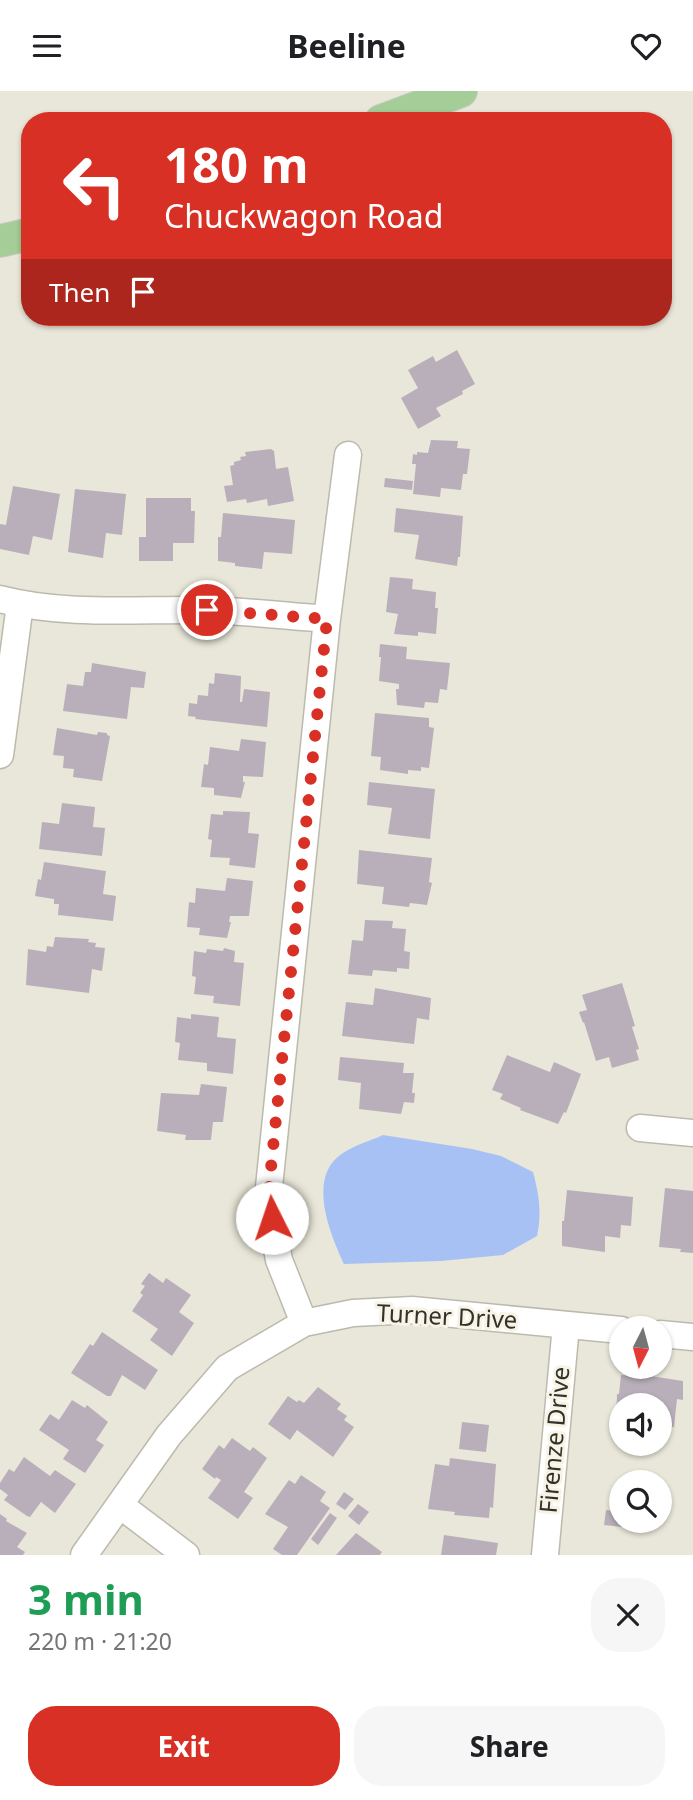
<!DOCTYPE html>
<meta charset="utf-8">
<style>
body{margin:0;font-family:"Noto Sans",sans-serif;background:#f6f6f6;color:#202124;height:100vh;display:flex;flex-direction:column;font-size:26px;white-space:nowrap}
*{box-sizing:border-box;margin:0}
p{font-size:23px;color:#757577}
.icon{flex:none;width:38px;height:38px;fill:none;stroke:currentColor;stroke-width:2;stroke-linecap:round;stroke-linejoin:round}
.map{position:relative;height:1464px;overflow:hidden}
.details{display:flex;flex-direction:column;background:#fff;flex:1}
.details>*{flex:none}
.guide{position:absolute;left:21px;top:21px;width:651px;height:214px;border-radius:28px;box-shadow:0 2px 5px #0004;background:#d93025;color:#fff;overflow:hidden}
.needle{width:46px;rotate:186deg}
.controls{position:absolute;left:609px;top:1225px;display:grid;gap:14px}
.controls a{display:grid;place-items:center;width:63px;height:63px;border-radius:50%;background:#fff;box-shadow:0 2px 5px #0004;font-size:35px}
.pin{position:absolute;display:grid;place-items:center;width:60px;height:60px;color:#fff;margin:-30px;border:4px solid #fff;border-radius:50%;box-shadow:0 2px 7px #0007}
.me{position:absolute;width:77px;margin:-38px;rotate:356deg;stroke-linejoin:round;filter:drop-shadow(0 0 5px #0008)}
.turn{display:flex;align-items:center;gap:24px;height:147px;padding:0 28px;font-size:32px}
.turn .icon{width:91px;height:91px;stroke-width:2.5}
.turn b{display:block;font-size:49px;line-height:60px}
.then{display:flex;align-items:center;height:66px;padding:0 28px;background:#0003;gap:14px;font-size:26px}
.round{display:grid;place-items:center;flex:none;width:74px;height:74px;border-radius:28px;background:#f6f6f6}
.summary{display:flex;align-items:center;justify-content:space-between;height:119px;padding:0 28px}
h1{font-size:42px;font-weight:700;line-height:52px;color:#1e9e55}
.cta{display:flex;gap:14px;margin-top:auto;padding:14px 28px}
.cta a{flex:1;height:80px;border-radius:28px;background:#d93025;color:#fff;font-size:28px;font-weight:700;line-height:80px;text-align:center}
.cta a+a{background:#f6f6f6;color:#202124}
header{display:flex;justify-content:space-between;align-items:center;height:91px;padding:0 28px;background:#fff;font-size:32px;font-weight:700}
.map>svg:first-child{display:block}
.water{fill:#a7c1f5}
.building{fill:#b9afba}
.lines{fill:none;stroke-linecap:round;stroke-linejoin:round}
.minor-casing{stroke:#bcbaad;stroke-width:29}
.major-casing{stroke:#cac9c8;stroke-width:34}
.minor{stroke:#fff;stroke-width:26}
.major{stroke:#a4cd97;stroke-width:32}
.route{stroke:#d93025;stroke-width:12;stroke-dasharray:0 21.6}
.labels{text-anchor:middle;stroke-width:6;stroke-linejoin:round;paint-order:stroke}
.street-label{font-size:24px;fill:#32312c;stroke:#f7f4e6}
</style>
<header><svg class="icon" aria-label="menu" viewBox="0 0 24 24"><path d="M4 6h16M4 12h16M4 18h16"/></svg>Beeline<svg class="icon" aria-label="heart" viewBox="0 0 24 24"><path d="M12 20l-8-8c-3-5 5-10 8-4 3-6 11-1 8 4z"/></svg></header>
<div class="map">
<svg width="693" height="1464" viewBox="0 0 693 1464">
<rect width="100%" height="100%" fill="#e9e7d9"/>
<!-- water -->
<path class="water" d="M383 1044 472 1058 501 1065 533 1081C539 1103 542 1122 537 1145L503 1164 441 1170 344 1173C330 1143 306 1085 343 1062 355 1054 370 1050 383 1044Z"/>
<!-- building -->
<path class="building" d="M457 259 475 293 462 300 463 303 436 317 441 325 418 338 401 307 418 297 408 279 433 265 436 271Z
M431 349 458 350 457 357 470 358 467 383H463L461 399 441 397 440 406 413 403 416 373H412L413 363 417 364V361L428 362Z
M271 358 274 360 276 378 288 376 294 410 268 415 267 408 247 412 246 408 227 411 224 395 233 394 230 375 234 374V371L241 369 240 366 246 365 245 361Z
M385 387 413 390 412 399 384 396Z
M13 395 60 403 52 449 33 445 29 464 0 458V433L6 434Z
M75 398 126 403 122 444 106 442 103 467 68 461Z
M146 407H191V420H195L194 452H173V470H139V446H146Z
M396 417 463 425 460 466H458L457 475 415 468 419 444 394 441Z
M223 422 295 429 292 463 264 461 262 478 235 475V472L218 470V446H221Z
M390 486 413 488 412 498 436 501 435 517H438L436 543 418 541V545L394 543 398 523 386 521Z
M380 553 407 556 406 568 450 572 447 599 440 598 438 612 425 611 424 617 397 614 396 598H399V593L379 590 381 566H379Z
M92 572 146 581 144 597 131 596 127 628 63 620 67 593 83 595 85 581H91Z
M215 582 241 585 240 611H242L244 598 270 601 267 636 195 628 196 626 188 625 189 612 197 613 198 604 208 605 209 592 214 593Z
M375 622 429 627V636L434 637 429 677 421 676V680L408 679V683L380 679 381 666 371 665Z
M57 637 97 644 98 641 107 642V644L110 645 102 690 73 686 74 678 63 677 64 665 53 664Z
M241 648 266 651 263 686 243 685V691H245L241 707 214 704V697L201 696 204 673 208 674 210 656 239 660Z
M369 691 435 698 430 748 388 743 392 717 367 714Z
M62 712 95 716 93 736 105 737 102 765 39 758 42 731 59 733Z
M223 720 250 721 248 742 259 743 255 777 229 774 230 767 210 766 212 749 208 748 211 723 223 724Z
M359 759 432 767 429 791 432 792 427 814 410 812 409 816 382 813 384 796 357 793Z
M44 771 106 780 103 803 116 805 113 830 58 824 59 813H54V808L35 805 38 788 41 789Z
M227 787 253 790 249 825H230L229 831H231L227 847 199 844 200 837 187 836 189 811 195 812 196 797 225 800Z
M365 829 393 830 392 837 406 838 404 860 410 861 409 878 397 877V881L373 879 372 885 348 883 352 849 363 850Z
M55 846 89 848 88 851 96 852 95 856 105 857 102 880 92 878 89 902 26 894 28 858 46 861 47 855 53 856Z
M224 857 235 860 234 871 244 872 240 915 213 912 214 905 194 903 196 886 192 885 194 860 206 862 207 858 223 860Z
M622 892 635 935 632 936 639 958 636 959 639 969 612 977 609 966 596 970 584 931 583 932 579 921 587 919 582 904Z
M375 897 431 907 429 929 417 927 414 953 342 945 346 911 373 914Z
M191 923 219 926 217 946 236 948 233 983 207 980V972L178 969 180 952 175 951 177 926 191 928Z
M507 964 550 981 554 971 581 983 566 1022 564 1021 558 1033 520 1019 521 1017 500 1008 503 1003 492 999Z
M340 966 404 972 403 982H414L412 1002H415L414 1012 404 1011 401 1023 359 1018 361 992 338 989Z
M201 993 227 996 223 1031H213L211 1049H185L186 1044 157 1040 161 1002 199 1004Z
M665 1097 693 1100V1162L680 1161 681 1158 659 1156Z
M567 1099 633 1106 631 1135 621 1134 620 1147 605 1145V1161L562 1155V1130H564Z
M149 1182 163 1192 166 1187 191 1204 179 1221 194 1232 172 1265 150 1249 158 1238 132 1220 143 1204 140 1202 145 1195 141 1193Z
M102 1241 158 1279 145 1299 122 1284 111 1305H107L71 1282 90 1253 93 1255Z
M621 1284 644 1286V1284L683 1290V1309L677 1308 674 1336 660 1335V1314H621V1331L616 1330 617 1303H619Z
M318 1296 341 1313 337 1318 347 1325 344 1329 354 1336 333 1366 297 1339 290 1349 268 1333 288 1305 297 1311 299 1309 304 1312Z
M72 1309 85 1317 87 1314 108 1331 96 1349 104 1354 85 1382 63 1368 69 1359 39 1339 50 1323 59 1329Z
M462 1331 489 1334 486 1361 459 1358Z
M232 1347 250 1360 253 1356 267 1367 244 1401 253 1407 238 1428 208 1407 221 1389 216 1386 215 1388 202 1378 219 1354 224 1358Z
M24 1366 50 1385 55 1379 76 1393 55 1422 41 1411 30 1426 27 1425 4 1409 8 1404 0 1398V1392L9 1378 14 1381Z
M450 1367 496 1373 493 1417 490 1416 489 1427 454 1424 455 1421 428 1418 435 1373 449 1375Z
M301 1384 326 1401 320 1410 330 1417 297 1464H282L273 1458 288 1436 265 1423 289 1389 295 1393Z
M344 1401 354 1408 345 1419 336 1413Z
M358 1413 369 1421 359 1434 348 1425Z
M606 1419 621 1421V1430H651L650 1439 604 1434Z
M330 1422 337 1427 318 1454 311 1448Z
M0 1423 7 1428 6 1430 27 1442 17 1456 25 1461 23 1464H0Z
M356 1442 382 1461 380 1464H336Z
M444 1444 498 1452 496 1464H441Z"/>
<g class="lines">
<defs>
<path id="minor" d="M0 508C66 525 136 518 204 519 245 520 286 525 327 528
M0 664 20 513
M640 1037 693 1042
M304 1232 279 1169 268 1106 327 528 348 364
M660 1243 693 1246
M120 1414 186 1464
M84 1464 169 1344 227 1277 304 1232 353 1222 412 1219 621 1239
M545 1464 566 1234"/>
<path id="major" d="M381 30 461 0
M0 150 30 143"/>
</defs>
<!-- minor casing -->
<use href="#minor" class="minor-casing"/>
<!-- major casing -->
<use href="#major" class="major-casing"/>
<!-- minor -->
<use href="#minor" class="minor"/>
<!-- major -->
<use href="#major" class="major"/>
</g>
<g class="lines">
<!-- route -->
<path class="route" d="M207 519 327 528 268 1106 272 1127"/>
</g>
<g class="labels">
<!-- street labels -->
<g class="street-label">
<text transform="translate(447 1226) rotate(3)" y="8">Turner Drive</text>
<text transform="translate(555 1349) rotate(-85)" y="8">Firenze Drive</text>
</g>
</g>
</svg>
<div class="controls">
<a><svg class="needle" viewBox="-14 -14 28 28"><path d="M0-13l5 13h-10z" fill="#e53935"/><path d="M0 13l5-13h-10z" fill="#757577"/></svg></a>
<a><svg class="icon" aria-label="sound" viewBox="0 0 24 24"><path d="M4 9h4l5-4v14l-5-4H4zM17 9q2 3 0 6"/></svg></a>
<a><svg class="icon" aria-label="search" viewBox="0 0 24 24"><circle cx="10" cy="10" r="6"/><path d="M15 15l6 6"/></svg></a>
</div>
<div class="pin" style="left:207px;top:519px;background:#d93025"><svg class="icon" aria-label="arrive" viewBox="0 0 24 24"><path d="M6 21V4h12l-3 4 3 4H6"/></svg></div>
<svg class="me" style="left:272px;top:1127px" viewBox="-20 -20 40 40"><circle r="19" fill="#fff"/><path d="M0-13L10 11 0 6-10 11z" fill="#d93025"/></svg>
<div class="guide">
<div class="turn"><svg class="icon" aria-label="left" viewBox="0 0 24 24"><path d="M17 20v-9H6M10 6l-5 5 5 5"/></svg><div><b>180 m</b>Chuckwagon Road</div></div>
<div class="then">Then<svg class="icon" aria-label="arrive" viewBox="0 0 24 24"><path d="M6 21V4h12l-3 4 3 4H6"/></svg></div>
</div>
</div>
<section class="details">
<div class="summary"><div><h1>3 min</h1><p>220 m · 21:20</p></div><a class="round"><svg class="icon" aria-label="close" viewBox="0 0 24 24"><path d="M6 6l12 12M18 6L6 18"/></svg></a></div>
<div class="cta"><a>Exit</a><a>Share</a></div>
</section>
